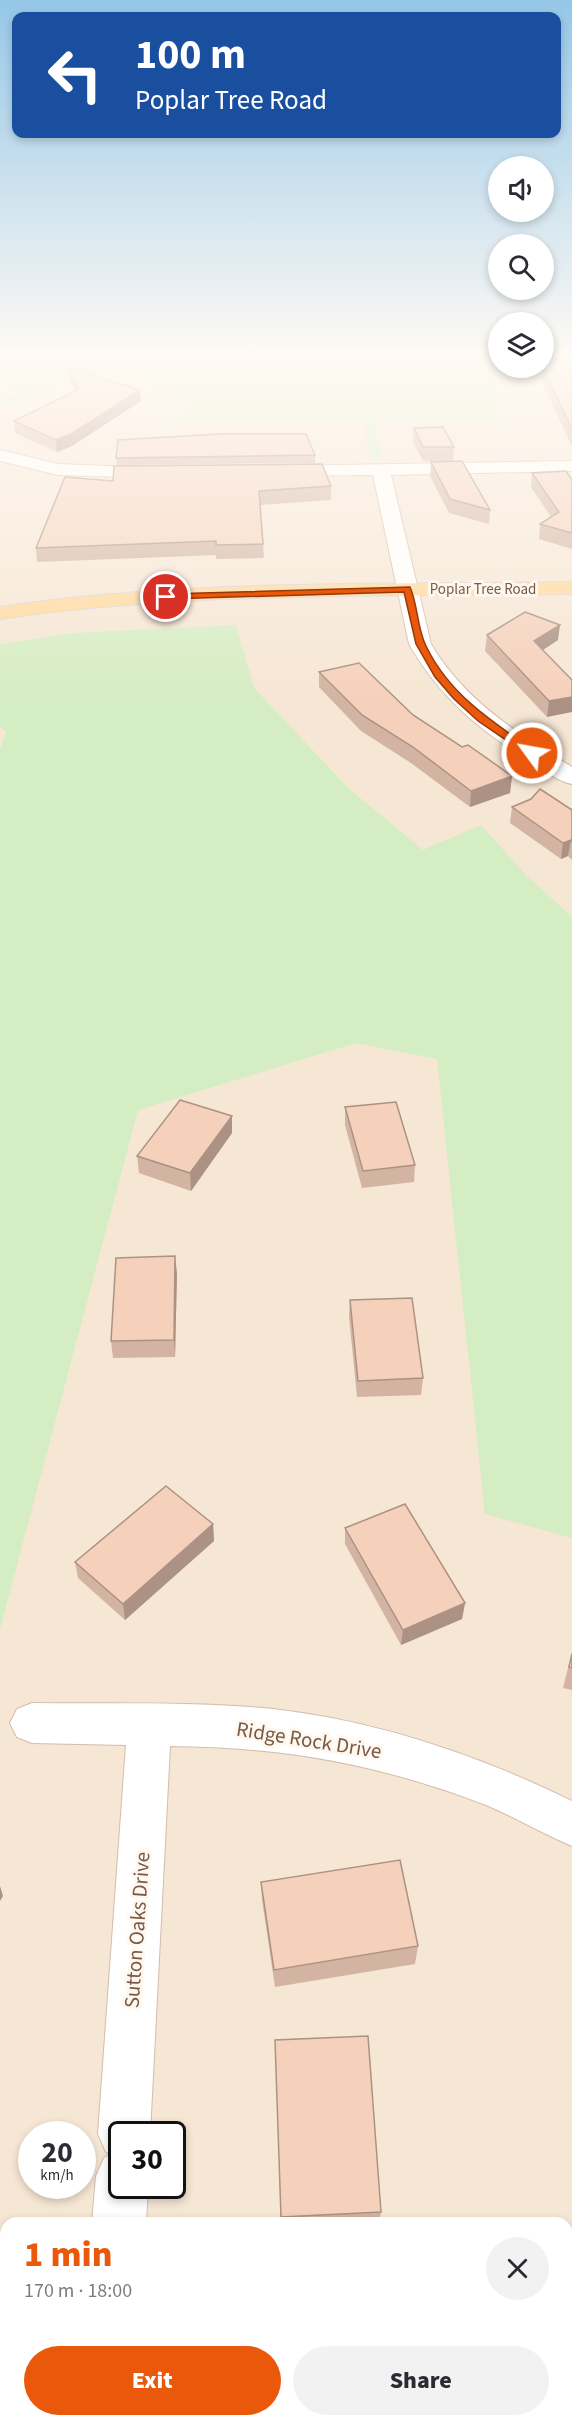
<!DOCTYPE html>
<meta charset="utf-8">
<style>
body{margin:0;font-family:"Source Sans 3",sans-serif;background:#f2f2f3;color:#2b2b33;height:100vh;display:flex;flex-direction:column;font-size:22px;white-space:nowrap}
*{box-sizing:border-box;margin:0}
p{font-size:20px;color:#7c7c81}
.icon{flex:none;width:33px;height:33px;fill:none;stroke:currentColor;stroke-width:2;stroke-linecap:round;stroke-linejoin:round}
.map{position:relative;flex:1;overflow:hidden}
.details{position:absolute;left:0px;top:2217px;width:573px;height:210px;display:flex;flex-direction:column;background:#fff;border-radius:18px 18px 0 0;box-shadow:0 3px 9px #0003}
.details>*{flex:none}
.guide{position:absolute;left:12px;top:12px;width:549px;height:126px;border-radius:12px;box-shadow:0 3px 9px #0003;background:#1a4fa0;color:#fff;overflow:hidden}
.fabs{position:absolute;left:488px;top:156px;display:grid;gap:12px}
.fabs a{display:grid;place-items:center;width:66px;height:66px;border-radius:50%;background:#fff;box-shadow:0 3px 9px #0003;font-size:30px}
.speed{position:absolute;left:18px;top:2121px;display:flex;gap:12px;font-size:30px;font-weight:700;text-align:center}
.speed>*{display:grid;place-content:center;width:78px;height:78px;border-radius:50%;background:#fff;box-shadow:0 3px 9px #0003;line-height:1}
.speed small{font-size:15px;font-weight:400}
.speed .limit{border:3px solid #111;border-radius:9px;background:#fff;color:#111}
.pin{position:absolute;display:grid;place-items:center;width:51px;height:51px;color:#fff;margin:-26px;border:3px solid #fff;border-radius:50%;box-shadow:0 2px 6px #0007}
.me{position:absolute;width:66px;margin:-33px;rotate:302deg;stroke-linejoin:round;filter:drop-shadow(0 0 4px #0008)}
.turn{display:flex;align-items:center;gap:21px;height:126px;padding:0 24px;font-size:27px}
.turn .icon{width:78px;height:78px;stroke-width:2.5}
.turn b{display:block;font-size:42px;line-height:51px}
.round{display:grid;place-items:center;flex:none;width:63px;height:63px;border-radius:32px;background:#f2f2f3}
.overview{display:flex;align-items:center;justify-content:space-between;height:102px;padding:0 24px}
h1{font-size:36px;font-weight:800;line-height:45px;color:#ea580c}
.primary-button{display:flex;gap:12px;margin-top:auto;padding:12px 24px}
.primary-button a{flex:1;height:69px;border-radius:36px;background:#ea580c;color:#fff;font-size:24px;font-weight:800;line-height:69px;text-align:center}
.primary-button a+a{background:#f2f2f3;color:#2b2b33}
.map>svg:first-child{display:block}
.residential{fill:#f6e6d4;fill-rule:evenodd}
.green{fill:#d5edc3}
.lines{fill:none;stroke-linecap:round;stroke-linejoin:round}
.minor-casing{stroke:#d4bdad;stroke-width:2}
.major-casing{stroke:#dcd4cf;stroke-width:2}
.minor{fill:#fff;fill-rule:evenodd}
.major{fill:#ffd89c;fill-rule:evenodd}
.wall{fill:#d3b4a2}
.shaded-wall{fill:#ac9284}
.building{fill:#f5d1bc;stroke:#ac9284;stroke-width:1.5}
.route{fill:#ea580c;stroke:#983908;stroke-width:1.5}
.labels{text-anchor:middle;stroke-width:6;stroke-linejoin:round;paint-order:stroke}
.far-street-label{font-size:15px;fill:#7a5948;stroke:#fff8ee}
.near-street-label{font-size:21px;fill:#7a5948;stroke:#fff8ee}
</style>
<div class="map">
<svg width="572" height="2427" viewBox="0 0 572 2427">
<rect width="100%" height="100%" fill="#fef4e6"/>
<!-- residential -->
<path class="residential" d="M0 359H498V368H543V359H572V2427H0ZM32 2134H82V2186H32ZM122 2134H172V2186H122ZM6 2223H567V2421H6Z"/>
<!-- green -->
<path class="green" d="M0 359H492L501 423 373 420 382 460H371L362 421 167 424 195 403 104 371 0 407V400L19 393 0 385Z
M236 625 254 688 348 788 423 850 481 825 525 874 572 917V1538L485 1514 437 1059 356 1043 138 1110 0 1629V750L6 731 0 728V644L73 633Z"/>
<g class="lines">
<defs>
<path id="minor" d="M0 450 58 464 158 468 164 469 167 473 164 477 158 478 58 475 0 461Z
M572 461V471L391 475 431 644C465 701 517 733 572 767V784C557 781 544 770 531 762 479 730 440 698 409 644L373 475 279 476 273 475 270 471 273 467 279 466Z
M32 1703C112 1704 194 1701 273 1709 378 1721 478 1755 572 1801V1846C543 1834 515 1817 486 1805 380 1764 282 1747 170 1746L150 2134H122V2186H148L146 2223H92L96 2176 104 2158 111 2154 106 2152 98 2134 126 1745 32 1743 17 1737 10 1723 17 1709Z
M77 2421H135V2427H77Z"/>
<path id="major" d="M572 582V594C382 597 189 591 0 619V607C189 579 382 585 572 582Z"/>
</defs>
<!-- minor casing -->
<use href="#minor" class="minor-casing"/>
<!-- major casing -->
<use href="#major" class="major-casing"/>
<!-- minor -->
<use href="#minor" class="minor"/>
<!-- major -->
<use href="#major" class="major"/>
</g>
<!-- wall -->
<path class="wall" d="M572 367V447L536 368Z
M69 368 140 390 141 401 72 446 57 452 15 433 14 421 75 392 70 379Z
M414 428 454 447 453 461H423L413 442Z
M315 455V463L117 465 116 458Z
M431 462 490 510 489 524 449 513 430 476Z
M532 473 572 480V549L539 539 540 524 551 517 531 487Z
M113 481 331 486V500L260 505 263 544 264 558 216 559V555L37 562 36 548Z
M487 635 558 640 543 650 572 680 547 717 485 651Z
M319 672 413 715 462 747 512 776 510 793 470 807 411 763 361 731 319 687Z
M512 807 572 810V860L568 856 561 859 510 823Z
M345 1107 415 1165 414 1182 362 1188 345 1125Z
M232 1116V1133L191 1191 139 1173 137 1156Z
M177 1273 175 1357 113 1358 111 1341Z
M350 1300 423 1378 421 1395 357 1397 349 1317Z
M213 1524 214 1541 125 1620 78 1578 75 1562Z
M345 1528 465 1603 462 1619 401 1645 345 1544Z
M572 1652V1690L563 1688Z
M261 1882 418 1946 415 1964 275 1987 262 1900Z
M275 2040 381 2212 379 2223H281Z
M269 2421H461L468 2427H276Z"/>
<!-- shaded-wall -->
<path class="shaded-wall" d="M140 390 141 401 72 446 57 452 56 440Z
M560 625 558 640 532 657 534 641Z
M572 697V712L547 717 549 701Z
M512 776 510 793 470 807 471 791Z
M571 840 568 856 561 859 563 843Z
M232 1116V1133L191 1191 190 1173Z
M175 1256 177 1273 175 1357 174 1340Z
M213 1524 214 1541 125 1620 123 1604Z
M465 1603 462 1619 401 1645 403 1630Z
M0 1886 3 1896 0 1901Z"/>
<!-- building -->
<path class="building" d="M543 359H568L572 367V429L543 368Z
M69 368 140 390 71 434 56 440 14 421 78 390Z
M443 427 454 447H423L414 428Z
M219 434H306L315 455 116 458 118 440Z
M462 461 490 510 450 499 431 462Z
M322 464 331 486 259 491 263 544 216 545V541L36 548 65 477 113 481 114 466Z
M566 471 572 480V533L540 524 559 512 532 473Z
M525 612 560 625 534 641 572 680V697L549 701 487 635Z
M359 663 413 715 462 747 468 745 512 776 471 791 413 747 362 715 319 672Z
M540 789 572 810V841L571 840 563 843 512 807 531 799Z
M180 1100 232 1116 190 1173 137 1156Z
M396 1102 415 1165 363 1171 345 1107Z
M175 1256 174 1340 111 1341 116 1258Z
M412 1298 423 1378 358 1381 350 1300Z
M166 1486 213 1524 123 1604 75 1562Z
M405 1504 465 1603 403 1630 345 1528Z
M572 1654V1668L569 1667Z
M400 1860 418 1946 274 1970 261 1882Z
M368 2036 381 2212 281 2217 275 2040Z
M279 2421H461L468 2427H285Z"/>
<!-- sky -->
<linearGradient id="sky" x2="0" y2="1"><stop stop-color="#95c7e8"/><stop offset="0.51" stop-color="#fffaf4"/><stop offset="1" stop-color="#fffaf4" stop-opacity="0"/></linearGradient>
<rect width="572" height="699" fill="url(#sky)"/>
<!-- route -->
<path class="route" d="M410 587C418 605 417 628 426 646 449 694 492 722 535 751V755H528L478 721 454 699 435 677 416 644 404 592 166 599 162 597 166 594Z"/>
<g class="labels">
<!-- far-street labels -->
<g class="far-street-label">
<text x="483" y="594">Poplar Tree Road</text>
</g>
<!-- near-street labels -->
<g class="near-street-label">
<text transform="translate(309 1740) rotate(9)" y="7">Ridge Rock Drive</text>
<text transform="translate(137 1930) rotate(-86)" y="7">Sutton Oaks Drive</text>
</g>
</g>
</svg>
<div class="fabs">
<a><svg class="icon" aria-label="sound" viewBox="0 0 24 24"><path d="M4 9h4l5-4v14l-5-4H4zM17 9q2 3 0 6"/></svg></a>
<a><svg class="icon" aria-label="search" viewBox="0 0 24 24"><circle cx="10" cy="10" r="6"/><path d="M15 15l6 6"/></svg></a>
<a><svg class="icon" aria-label="layers" viewBox="0 0 24 24"><path d="M12 4l9 5-9 5-9-5zM3 14l9 5 9-5"/></svg></a>
</div>
<div class="speed"><div>20<small>km/h</small></div><div class="limit">30</div></div>
<div class="pin" style="left:166px;top:597px;background:#d93025"><svg class="icon" aria-label="arrive" viewBox="0 0 24 24"><path d="M6 21V4h12l-3 4 3 4H6"/></svg></div>
<svg class="me" style="left:532px;top:753px" viewBox="-20 -20 40 40"><circle r="17" fill="#ea580c" stroke="#fff" stroke-width="3"/><path d="M0-11L8 9 0 5-8 9z" fill="#fff"/></svg>
<div class="guide">
<div class="turn"><svg class="icon" aria-label="left" viewBox="0 0 24 24"><path d="M17 20v-9H6M10 6l-5 5 5 5"/></svg><div><b>100 m</b>Poplar Tree Road</div></div>
</div>
<section class="details">
<div class="overview"><div><h1>1 min</h1><p>170 m · 18:00</p></div><a class="round"><svg class="icon" aria-label="close" viewBox="0 0 24 24"><path d="M6 6l12 12M18 6L6 18"/></svg></a></div>
<div class="primary-button"><a>Exit</a><a>Share</a></div>
</section>
</div>
